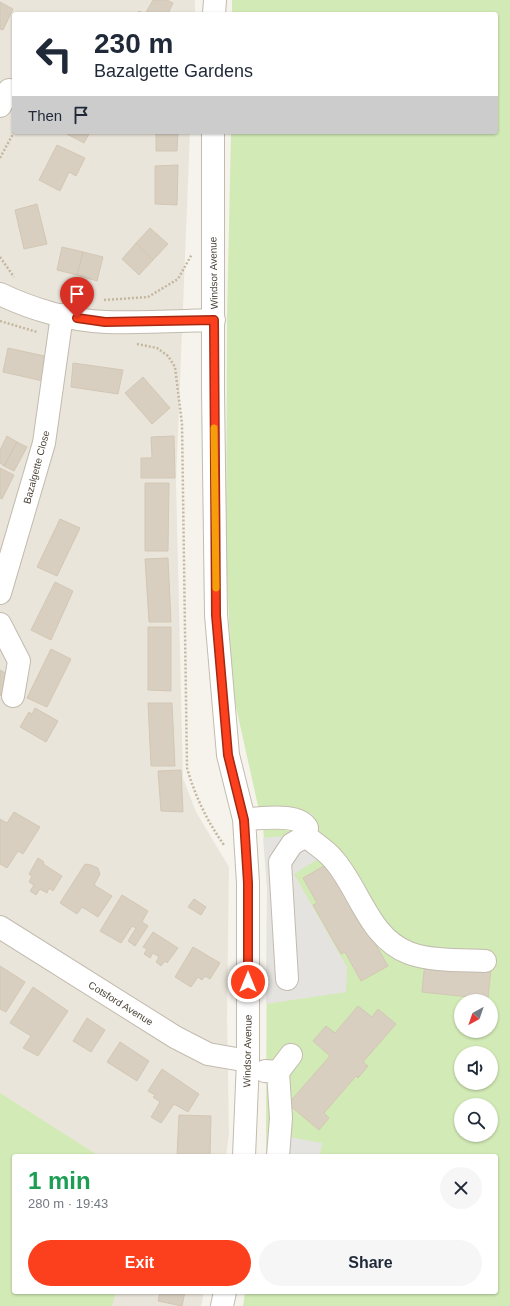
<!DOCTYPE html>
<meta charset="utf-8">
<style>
body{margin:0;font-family:Arial,sans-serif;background:#f6f6f7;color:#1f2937;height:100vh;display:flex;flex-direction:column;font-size:15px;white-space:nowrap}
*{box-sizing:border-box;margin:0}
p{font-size:13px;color:#747a83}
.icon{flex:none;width:22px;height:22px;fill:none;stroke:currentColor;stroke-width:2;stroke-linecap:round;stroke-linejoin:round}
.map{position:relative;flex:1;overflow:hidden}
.details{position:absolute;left:12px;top:1154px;width:486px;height:140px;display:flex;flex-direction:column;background:#fff;border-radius:4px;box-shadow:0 1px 3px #0004}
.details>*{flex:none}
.top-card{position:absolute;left:12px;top:12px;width:486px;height:122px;border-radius:4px;box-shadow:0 1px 3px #0004;background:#fff;color:#1f2937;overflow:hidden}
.needle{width:26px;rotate:220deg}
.tools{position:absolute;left:454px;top:994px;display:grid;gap:8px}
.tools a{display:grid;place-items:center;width:44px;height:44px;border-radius:50%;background:#fff;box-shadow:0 1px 3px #0004;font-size:20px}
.pin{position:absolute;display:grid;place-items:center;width:34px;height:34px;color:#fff;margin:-41px -17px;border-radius:50% 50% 50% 0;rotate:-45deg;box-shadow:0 0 4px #0007}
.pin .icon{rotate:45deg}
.me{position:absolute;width:44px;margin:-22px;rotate:0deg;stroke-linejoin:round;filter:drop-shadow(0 0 3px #0008)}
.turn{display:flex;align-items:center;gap:14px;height:84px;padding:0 16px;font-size:18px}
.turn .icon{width:52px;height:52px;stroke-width:2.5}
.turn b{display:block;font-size:28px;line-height:34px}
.then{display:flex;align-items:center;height:38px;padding:0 16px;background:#0003;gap:8px;font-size:15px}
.round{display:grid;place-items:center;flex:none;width:42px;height:42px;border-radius:21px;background:#f6f6f7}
.head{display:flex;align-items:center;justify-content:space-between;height:68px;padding:0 16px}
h1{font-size:24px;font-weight:700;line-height:30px;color:#1e9e55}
.cta{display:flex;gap:8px;margin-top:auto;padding:8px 16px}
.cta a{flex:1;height:46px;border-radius:24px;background:#fc3f1d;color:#fff;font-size:16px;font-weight:700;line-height:46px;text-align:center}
.cta a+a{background:#f6f6f7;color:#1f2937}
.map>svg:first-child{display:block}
.residential{fill:#eae5da}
.green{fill:#d2eab5;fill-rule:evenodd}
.parking{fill:#e5e3e0}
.building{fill:#d8cfc1;stroke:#d3c7b4}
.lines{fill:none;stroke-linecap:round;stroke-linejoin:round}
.minor-casing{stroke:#c2bbae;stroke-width:24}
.path{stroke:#c4b79f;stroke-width:2.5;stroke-dasharray:2 2;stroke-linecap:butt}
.minor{stroke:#fff;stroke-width:22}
.route-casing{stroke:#a42913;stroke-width:10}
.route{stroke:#fc3f1d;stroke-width:7}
.slow{stroke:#f59e0b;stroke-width:7}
.labels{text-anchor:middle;stroke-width:4;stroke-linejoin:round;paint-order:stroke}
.street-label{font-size:10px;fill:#4b4439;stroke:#fff}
</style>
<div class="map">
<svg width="510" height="1306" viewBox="0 0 510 1306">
<rect width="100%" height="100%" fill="#f6f3ec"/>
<!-- residential -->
<path class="residential" d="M0 0H195V14H14V132H190L176 482 183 778 196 812 229 867 227 1019 229 1134 226 1156H14V1292H204L201 1306H0Z"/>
<!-- green -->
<path class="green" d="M232 0H510V1306H243L245 1292H496V1156H266L267 887 262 810 258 806 232 689 226 552 227 318 231 132H496V14H232ZM461 1001H491V1031H461ZM461 1053H491V1083H461ZM461 1105H491V1135H461Z
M0 1093 99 1156H14V1292H116L112 1306H0Z"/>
<!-- parking -->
<path class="parking" d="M290 811 311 813 319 829 322 849 321 857 294 874 347 967 346 992 266 1004 267 887 263 838 295 835Z
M267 1133 322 1143 320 1156H266Z"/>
<!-- building -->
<path class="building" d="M153 0H167L173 3 168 14H137L139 11 145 14Z
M0 2 13 9 3 30 0 29Z
M63 132H90L84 143Z
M156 132H178L177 151H156Z
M57 145 85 158 76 176 69 172 60 191 39 180Z
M178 165 177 205 155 204V166Z
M37 204 47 244 24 249 15 210Z
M150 228 168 244 153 260 136 243Z
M136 243 153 260 139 275 122 259Z
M62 247 83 252 77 275 57 270Z
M83 252 103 257 97 281 77 275Z
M8 348 49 357 43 381 3 372Z
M73 363 123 370 118 394 71 387Z
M143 377 170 408 152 424 125 393Z
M7 436 17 442 4 466 0 463V450Z
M174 436 175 478H141V458H152L151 437Z
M17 442 27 447 14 471 4 466Z
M0 468 14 475 2 499 0 498Z
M145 483H169L168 551H145Z
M60 519 80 528 57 576 37 567Z
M168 558 171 622H149L145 559Z
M55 582 73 591 51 640 31 630Z
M148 627H171V691L148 690Z
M51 649 71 659 47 707 27 698Z
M0 670 11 676 0 696Z
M148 703H172L175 766H151Z
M35 708 58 721 46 742 20 727 29 712 32 714Z
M181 770 183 812 161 811 158 771Z
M14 812 40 827 23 854 18 851 7 868 0 864V819L7 823Z
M38 858 44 862 43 864 62 876 53 891 49 888 47 893 40 889 36 895 30 891 34 885 29 882 32 876 29 874Z
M329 863 354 908 351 909 362 928 365 926 388 966 361 981 345 952 341 954 313 905 317 903 303 878Z
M85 864 91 865 98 868 100 874 94 885 112 896 98 917 82 907 77 914 60 903Z
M122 895 148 911 142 922 148 926 135 946 128 941 136 928 132 926 121 943 100 931Z
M194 899 206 907 201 915 188 907Z
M153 932 178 948 167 963 165 961 161 966 156 962 159 957 153 953 150 958 144 954 147 949 143 947Z
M193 947 220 963 210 979 205 976 202 980 198 977 191 987 175 977Z
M425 961 491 968 488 999 422 992Z
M0 966 25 982 6 1012 0 1009Z
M33 987 68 1011 38 1056 23 1048 31 1036 10 1023Z
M358 1006 372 1017 378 1009 396 1024 363 1062 368 1066 358 1078 356 1076 324 1113 329 1118 319 1130 288 1104 330 1056 313 1041 326 1026 335 1033Z
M87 1018 105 1030 91 1052 73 1041Z
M120 1042 149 1061 137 1081 107 1062Z
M162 1069 199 1094 188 1112 174 1104 161 1123 151 1117 160 1102 153 1097 155 1095 148 1091Z
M179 1115 211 1116 210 1156H177Z
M160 1292H185L182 1306 158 1301Z"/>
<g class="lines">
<defs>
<path id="minor" d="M214 14 215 0
M0 106 9 90
M213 132V391L216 615 228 755 244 819 248 883V1061L244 1156
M0 294C31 309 71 321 106 322 142 323 178 321 214 320
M0 593 44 443 62 315
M0 624 19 661 13 696
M244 819C261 819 298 812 307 828L306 836C315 844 326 850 334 860 360 890 369 938 409 953 429 961 464 960 485 961
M0 927 175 1037 208 1054 248 1061
M287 979 280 862 292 844 306 836
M265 1071 278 1072 291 1055
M278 1072 281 1118 278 1156
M222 1306 225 1292"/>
</defs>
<!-- minor casing -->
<use href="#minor" class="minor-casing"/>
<!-- path -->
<path class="path" d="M0 158 14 132
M0 257 14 277
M104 300 148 297 178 279 192 254
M0 321 37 332
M137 344 157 348 168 356 175 367 182 424 187 768C195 796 207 821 224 845"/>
<!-- minor -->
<use href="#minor" class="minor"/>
</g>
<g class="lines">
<defs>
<path id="route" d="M77 318 105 322 214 320 216 615 228 755 244 820 248 883V982"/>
</defs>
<!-- route casing -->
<use href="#route" class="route-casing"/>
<!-- route -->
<use href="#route" class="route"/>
<!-- slow -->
<path class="slow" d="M214 428 216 588"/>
</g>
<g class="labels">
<!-- street labels -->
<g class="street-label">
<text transform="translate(213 273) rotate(-91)" y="4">Windsor Avenue</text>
<text transform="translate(36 467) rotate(-75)" y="4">Bazalgette Close</text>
<text transform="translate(121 1003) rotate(32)" y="4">Cotsford Avenue</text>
<text transform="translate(247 1051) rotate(-89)" y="4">Windsor Avenue</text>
</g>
</g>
</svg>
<div class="tools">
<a><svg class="needle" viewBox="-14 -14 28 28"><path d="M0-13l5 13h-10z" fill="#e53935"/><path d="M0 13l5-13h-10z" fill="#747a83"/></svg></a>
<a><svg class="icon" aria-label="sound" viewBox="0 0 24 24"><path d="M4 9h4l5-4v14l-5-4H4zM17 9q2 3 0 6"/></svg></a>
<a><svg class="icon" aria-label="search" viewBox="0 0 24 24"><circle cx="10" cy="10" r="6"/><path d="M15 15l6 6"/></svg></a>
</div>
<div class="pin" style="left:77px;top:318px;background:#d93025"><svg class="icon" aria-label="arrive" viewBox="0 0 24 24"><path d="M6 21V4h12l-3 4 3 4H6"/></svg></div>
<svg class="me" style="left:248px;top:982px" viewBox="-20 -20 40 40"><circle r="17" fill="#fc3f1d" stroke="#fff" stroke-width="3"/><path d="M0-11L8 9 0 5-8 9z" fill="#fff"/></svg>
<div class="top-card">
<div class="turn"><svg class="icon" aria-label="left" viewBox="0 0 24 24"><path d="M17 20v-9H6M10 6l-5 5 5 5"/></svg><div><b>230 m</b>Bazalgette Gardens</div></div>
<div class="then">Then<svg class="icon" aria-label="arrive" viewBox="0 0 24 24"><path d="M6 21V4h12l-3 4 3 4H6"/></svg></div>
</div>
<section class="details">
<div class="head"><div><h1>1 min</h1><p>280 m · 19:43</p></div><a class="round"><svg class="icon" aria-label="close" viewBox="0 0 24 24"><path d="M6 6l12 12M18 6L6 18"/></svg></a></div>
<div class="cta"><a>Exit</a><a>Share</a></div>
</section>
</div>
